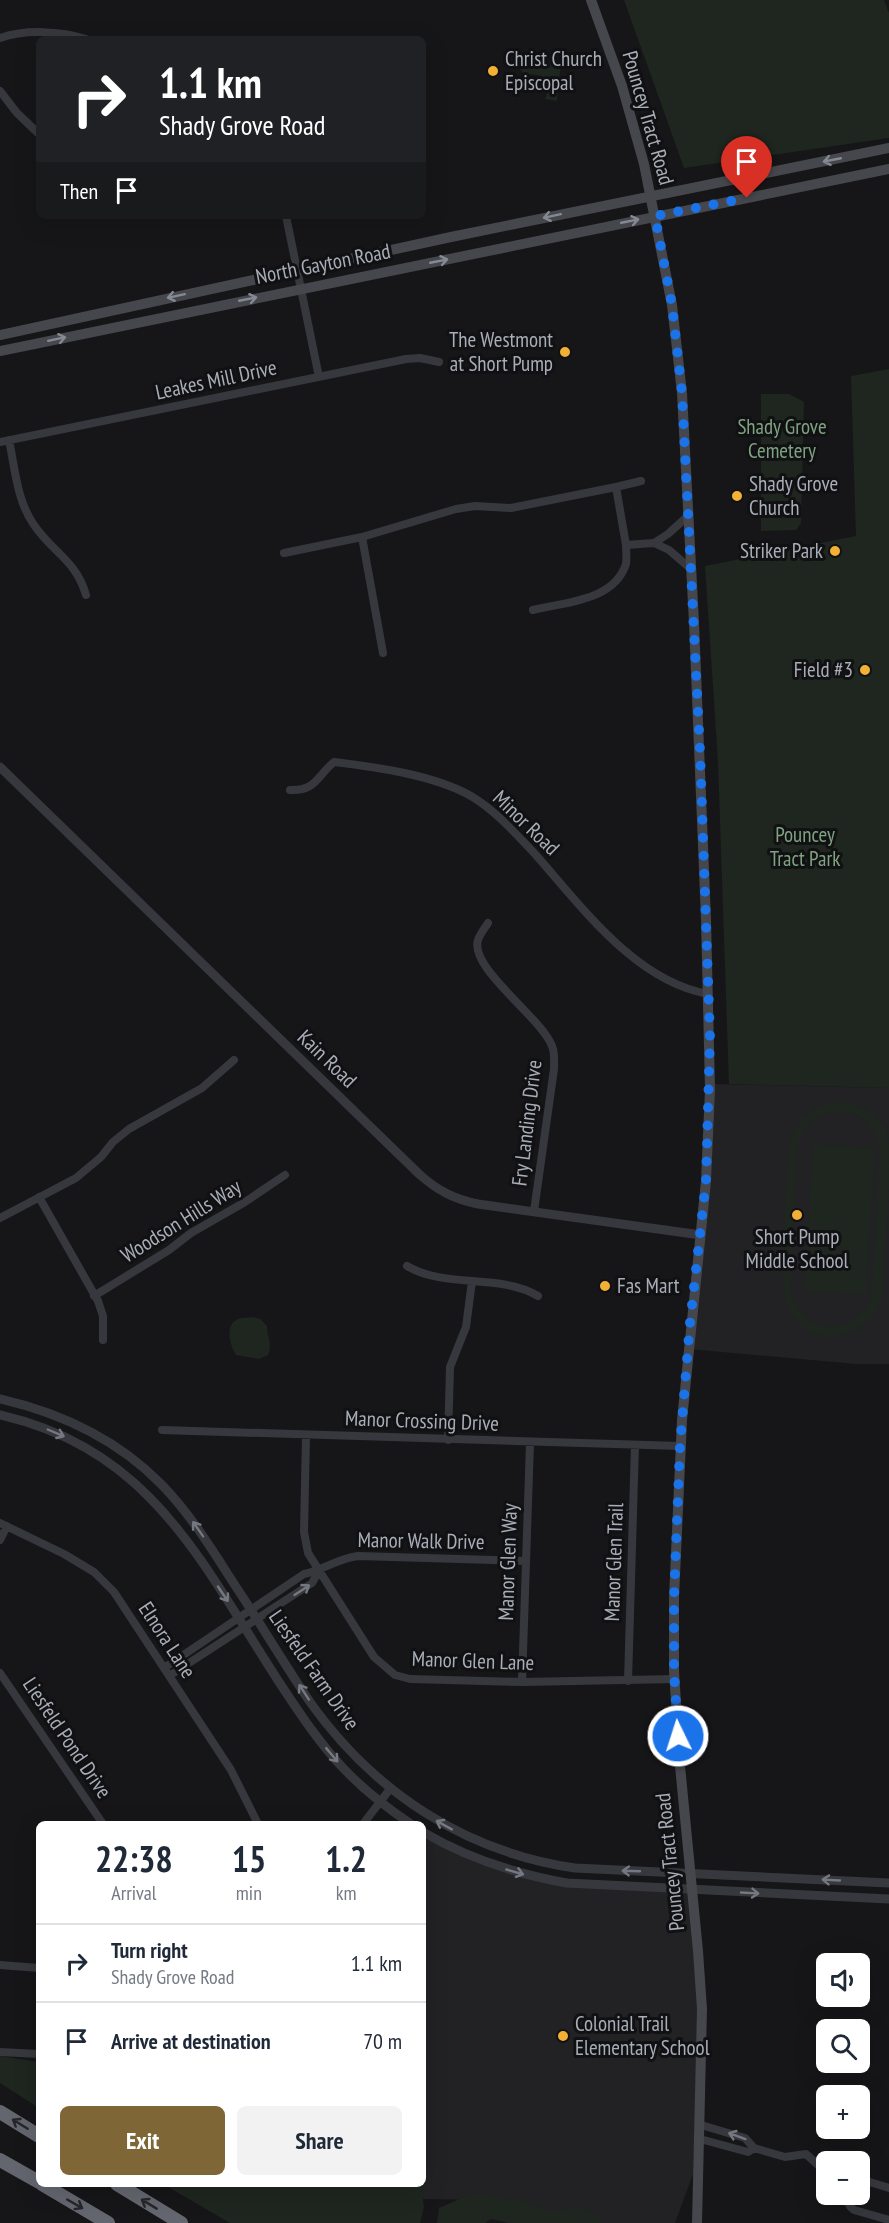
<!DOCTYPE html>
<meta charset="utf-8">
<style>
body{margin:0;font-family:"PT Sans Narrow",sans-serif;background:#f2f2f3;color:#1f2937;height:100vh;display:flex;flex-direction:column;font-size:22px;white-space:nowrap}
*{box-sizing:border-box;margin:0}
p{font-size:20px;color:#747a83}
.icon{flex:none;width:33px;height:33px;fill:none;stroke:currentColor;stroke-width:2;stroke-linecap:round;stroke-linejoin:round}
.map{position:relative;flex:1;overflow:hidden}
.sheet{position:absolute;left:36px;top:1821px;width:390px;height:366px;display:flex;flex-direction:column;background:#fff;border-radius:9px;box-shadow:0 6px 24px #0002}
.sheet>*{flex:none}
.hud{position:absolute;left:36px;top:36px;width:390px;height:183px;border-radius:9px;box-shadow:0 6px 24px #0002;background:#202124;color:#fff;overflow:hidden}
.controls{position:absolute;left:816px;top:1953px;display:grid;gap:12px}
.controls a{display:grid;place-items:center;width:54px;height:54px;border-radius:9px;background:#fff;box-shadow:0 6px 24px #0002;font-size:30px}
.pin{position:absolute;display:grid;place-items:center;width:51px;height:51px;color:#fff;margin:-62px -26px;border-radius:50% 50% 50% 0;rotate:-45deg;box-shadow:0 0 6px #0007}
.pin .icon{rotate:45deg}
.me{position:absolute;width:66px;margin:-33px;rotate:356deg;stroke-linejoin:round;filter:drop-shadow(0 0 4px #0008)}
.turn{display:flex;align-items:center;gap:21px;height:126px;padding:0 24px;font-size:27px}
.turn .icon{width:78px;height:78px;stroke-width:2.5}
.turn b{display:block;font-size:42px;line-height:51px}
.then{display:flex;align-items:center;height:57px;padding:0 24px;background:#0003;gap:12px;font-size:22px}
.eta{display:flex;justify-content:space-evenly;align-items:center;height:102px;text-align:center}
.eta b{font-size:36px;font-weight:700;line-height:42px}
.cta{display:flex;gap:12px;margin-top:auto;padding:12px 24px}
.cta a{flex:1;height:69px;border-radius:9px;background:#7e6636;color:#fff;font-size:24px;font-weight:700;line-height:69px;text-align:center}
.cta a+a{background:#f2f2f3;color:#1f2937}
ul{padding:0;list-style:none}
li{display:flex;align-items:center;gap:18px;height:78px;padding:0 24px;border-top:2px solid #e0e1e3}
li div{flex:1}
li b{display:block;font-size:22px}
li em{font-style:normal}
.map>svg:first-child{display:block}
.built{fill:#222225}
.green{fill:#1e261f;fill-rule:evenodd}
.lines{fill:none;stroke-linecap:round;stroke-linejoin:round}
.minor{stroke:#37383d;stroke-width:8}
.tertiary{stroke:#37383d;stroke-width:9}
.secondary{stroke:#45474d;stroke-width:10}
.motorway{stroke:#63666e;stroke-width:14}
.oneway{stroke:#858993}
.oneway2{stroke:#757881}
.oneway3{stroke:#26262a}
.route{stroke:#1a73e8;stroke-width:10;stroke-dasharray:0 18}
.poi-dot{fill:#f2b134;stroke:#111113;stroke-width:2}
.labels{text-anchor:middle;stroke-width:6;stroke-linejoin:round;paint-order:stroke}
.poi-label{font-size:21px;fill:#a8adb8;stroke:#111113;text-anchor:start}
.street-label{font-size:21px;fill:#a8adb8;stroke:#111113}
.park-label{font-size:21px;fill:#7fa381;stroke:#111113}
</style>
<div class="map">
<svg width="889" height="2223" viewBox="0 0 889 2223">
<rect width="100%" height="100%" fill="#161618"/>
<!-- built -->
<path class="built" d="M714 1084 889 1088V1364H856L688 1349Z
M423 1832 433 1838 539 1878 692 1890 701 1989 693 2174 675 2223H576L491 2200 420 2199 407 2184H423Z"/>
<!-- green -->
<path class="green" d="M624 0H884L889 13V138L684 168Z
M521 61 561 63 557 101 545 99 548 91 540 90 542 76 523 73 520 69Z
M889 369V1088L729 1084 718 762 705 566 856 536 851 376Z
M761 394H789L804 402 801 523 796 530 761 531Z
M833 1102C857 1103 880 1111 888 1135 889 1145 889 1158 889 1168 889 1212 884 1257 882 1301 853 1357 786 1344 782 1281L788 1147C796 1120 806 1109 833 1102ZM834 1111C862 1112 876 1124 880 1152L871 1299C850 1338 807 1335 791 1294L797 1147C803 1127 813 1116 834 1111Z
M813 1144 875 1148 866 1295 804 1291Z
M253 1317 260 1319 267 1326C267 1337 273 1345 268 1355L259 1359 236 1355C230 1346 224 1325 238 1319 242 1317 249 1318 253 1317Z
M0 2056 39 2062V2108L0 2083Z
M163 2184H421L424 2207 420 2223H230Z
M473 2193 524 2201 549 2211H564L574 2207 585 2209 594 2213 604 2223H509L491 2219 485 2223H437L439 2208Z"/>
<g class="lines">
<!-- minor -->
<path class="minor" d="M0 38C25 29 61 31 86 39
M0 91 17 113 39 134
M286 216 319 377
M9 440C15 469 17 501 34 525 53 553 76 560 86 595
M0 442 406 359 420 358 439 362
M616 487 641 481
M654 543 669 550 691 569
M284 553 362 537
M533 610C565 602 614 601 626 564 627 558 626 551 626 545
M383 653 362 537 456 509 475 506 511 508 616 487 626 545 654 543 668 534 689 515
M290 790C316 791 317 776 334 762 376 767 434 775 471 796 496 811 515 833 535 854 582 907 635 981 708 994
M488 923C485 928 480 934 478 940 469 968 541 1017 552 1046 555 1053 554 1061 554 1069L534 1211
M39 1197 98 1301 103 1316V1340
M0 1218 76 1178 101 1157 113 1142 129 1129 202 1088 234 1060
M407 1266C446 1289 499 1273 538 1296
M94 1296 169 1250 191 1233 245 1202 285 1175
M162 1430 680 1446
M306 1435 304 1532 308 1553 374 1657 395 1675 410 1679 522 1682 675 1679
M448 1440 450 1367 466 1327 472 1281
M0 1523 64 1554 94 1572 114 1592 231 1770 258 1824
M0 1540 7 1526
M164 1668 304 1574C323 1570 339 1558 358 1556L526 1561
M0 1673 103 1824
M169 1676 312 1583 319 1571
M628 1681 635 1445
M522 1682 530 1443
M363 1824 390 1789
M0 1965 39 1968
M0 2052 39 2054
M700 2139 748 2152 754 2148 745 2138 701 2125
M754 2148 785 2157 806 2154 819 2166 826 2169
M860 2179 889 2188
M850 2194C848 2202 847 2205 854 2210L889 2220"/>
<!-- tertiary -->
<path class="tertiary" d="M0 767 419 1174C438 1191 454 1199 478 1204L701 1235
M0 1399C61 1413 118 1440 162 1485 195 1519 218 1560 244 1599 266 1633 287 1668 310 1702 374 1792 465 1852 575 1868L889 1883
M0 1415C152 1450 201 1562 279 1682 299 1712 319 1743 344 1769 364 1790 387 1808 411 1824
M423 1832C467 1858 516 1874 567 1883L889 1899"/>
<!-- secondary -->
<path class="secondary" d="M591 0 622 86 644 164 672 305 682 393 694 623 706 920 710 1089 706 1181 682 1420 674 1598V1671L680 1766 698 1951 702 2009 697 2223
M0 335 451 237 889 148
M0 351 889 169"/>
<!-- motorway -->
<path class="motorway" d="M0 2112 39 2136
M0 2160 39 2182
M42 2184 108 2223
M117 2184 181 2223"/>
</g>
<!-- one-way arrows -->
<defs><path id="oneway-shaft" d="M-6 0H5M1.5-3L5.5 0L1.5 3" fill="none" stroke-width="1.6" stroke-linecap="round" stroke-linejoin="round" transform="scale(1.5)"/></defs>
<g class="oneway">
<use href="#oneway-shaft" transform="translate(832 160) rotate(169)"/>
<use href="#oneway-shaft" transform="translate(552 216) rotate(168)"/>
<use href="#oneway-shaft" transform="translate(630 221) rotate(-11)"/>
<use href="#oneway-shaft" transform="translate(439 261) rotate(-11)"/>
<use href="#oneway-shaft" transform="translate(176 296) rotate(168)"/>
<use href="#oneway-shaft" transform="translate(248 299) rotate(-11)"/>
<use href="#oneway-shaft" transform="translate(57 339) rotate(-12)"/>
</g>
<g class="oneway2">
<use href="#oneway-shaft" transform="translate(56 1433) rotate(23)"/>
<use href="#oneway-shaft" transform="translate(198 1529) rotate(-125)"/>
<use href="#oneway-shaft" transform="translate(302 1590) rotate(-33)"/>
<use href="#oneway-shaft" transform="translate(223 1594) rotate(56)"/>
<use href="#oneway-shaft" transform="translate(304 1692) rotate(-123)"/>
<use href="#oneway-shaft" transform="translate(332 1755) rotate(50)"/>
<use href="#oneway-shaft" transform="translate(444 1825) rotate(-151)"/>
<use href="#oneway-shaft" transform="translate(631 1871) rotate(-178)"/>
<use href="#oneway-shaft" transform="translate(515 1872) rotate(16)"/>
<use href="#oneway-shaft" transform="translate(831 1880) rotate(-177)"/>
<use href="#oneway-shaft" transform="translate(750 1893) rotate(3)"/>
<use href="#oneway-shaft" transform="translate(737 2136) rotate(-160)"/>
</g>
<g class="oneway3">
<use href="#oneway-shaft" transform="translate(20 2124) rotate(-148)"/>
<use href="#oneway-shaft" transform="translate(75 2204) rotate(30)"/>
<use href="#oneway-shaft" transform="translate(149 2204) rotate(-149)"/>
</g>
<g class="lines">
<!-- route -->
<path class="route" d="M678 1736 674 1671V1598L680 1446 690 1323 706 1181 710 1037 700 751 682 393 672 305 655 216 747 198"/>
</g>
<!-- markers -->
<g class="poi-dot">
<circle cx="493" cy="71" r="6"/>
<circle cx="565" cy="352" r="6"/>
<circle cx="737" cy="496" r="6"/>
<circle cx="835" cy="551" r="6"/>
<circle cx="865" cy="670" r="6"/>
<circle cx="797" cy="1215" r="6"/>
<circle cx="605" cy="1286" r="6"/>
<circle cx="563" cy="2036" r="6"/>
</g>
<g class="labels">
<!-- poi labels -->
<g class="poi-label">
<text x="505" y="66">Christ Church<tspan x="505" dy="24">Episcopal</tspan></text>
<text x="553" y="347" text-anchor="end">The Westmont<tspan x="553" dy="24">at Short Pump</tspan></text>
<text x="749" y="491">Shady Grove<tspan x="749" dy="24">Church</tspan></text>
<text x="823" y="558" text-anchor="end">Striker Park</text>
<text x="853" y="677" text-anchor="end">Field #3</text>
<text x="797" y="1244" text-anchor="middle">Short Pump<tspan x="797" dy="24">Middle School</tspan></text>
<text x="617" y="1293">Fas Mart</text>
<text x="575" y="2031">Colonial Trail<tspan x="575" dy="24">Elementary School</tspan></text>
</g>
<!-- street labels -->
<g class="street-label">
<text transform="translate(648 118) rotate(74)" y="7">Pouncey Tract Road</text>
<text transform="translate(323 264) rotate(-11)" y="7">North Gayton Road</text>
<text transform="translate(216 380) rotate(-12)" y="7">Leakes Mill Drive</text>
<text transform="translate(526 823) rotate(44)" y="7">Minor Road</text>
<text transform="translate(327 1059) rotate(44)" y="7">Kain Road</text>
<text transform="translate(527 1123) rotate(-83)" y="7">Fry Landing Drive</text>
<text transform="translate(181 1221) rotate(-32)" y="7">Woodson Hills Way</text>
<text transform="translate(422 1421) rotate(2)" y="7">Manor Crossing Drive</text>
<text transform="translate(421 1541) rotate(1)" y="7">Manor Walk Drive</text>
<text transform="translate(508 1562) rotate(-88)" y="7">Manor Glen Way</text>
<text transform="translate(614 1562) rotate(-88)" y="7">Manor Glen Trail</text>
<text transform="translate(167 1640) rotate(57)" y="7">Elnora Lane</text>
<text transform="translate(473 1661) rotate(2)" y="7">Manor Glen Lane</text>
<text transform="translate(314 1670) rotate(55)" y="7">Liesfeld Farm Drive</text>
<text transform="translate(67 1738) rotate(56)" y="7">Liesfeld Pond Drive</text>
<text transform="translate(670 1862) rotate(-96)" y="7">Pouncey Tract Road</text>
</g>
<!-- park labels -->
<g class="park-label">
<text x="782" y="434">Shady Grove<tspan x="782" dy="24">Cemetery</tspan></text>
<text x="805" y="842">Pouncey<tspan x="805" dy="24">Tract Park</tspan></text>
</g>
</g>
</svg>
<div class="controls">
<a><svg class="icon" aria-label="sound" viewBox="0 0 24 24"><path d="M4 9h4l5-4v14l-5-4H4zM17 9q2 3 0 6"/></svg></a>
<a><svg class="icon" aria-label="search" viewBox="0 0 24 24"><circle cx="10" cy="10" r="6"/><path d="M15 15l6 6"/></svg></a>
<a>+</a>
<a>−</a>
</div>
<div class="pin" style="left:747px;top:198px;background:#d93025"><svg class="icon" aria-label="arrive" viewBox="0 0 24 24"><path d="M6 21V4h12l-3 4 3 4H6"/></svg></div>
<svg class="me" style="left:678px;top:1736px" viewBox="-20 -20 40 40"><circle r="17" fill="#1a73e8" stroke="#fff" stroke-width="3"/><path d="M0-11L8 9 0 5-8 9z" fill="#fff"/></svg>
<div class="hud">
<div class="turn"><svg class="icon" aria-label="right" viewBox="0 0 24 24"><path d="M7 20v-9h11M14 6l5 5-5 5"/></svg><div><b>1.1 km</b>Shady Grove Road</div></div>
<div class="then">Then<svg class="icon" aria-label="arrive" viewBox="0 0 24 24"><path d="M6 21V4h12l-3 4 3 4H6"/></svg></div>
</div>
<section class="sheet">
<div class="eta">
<div><b>22:38</b><p>Arrival</p></div>
<div><b>15</b><p>min</p></div>
<div><b>1.2</b><p>km</p></div>
</div>
<ul>
<li><svg class="icon" aria-label="right" viewBox="0 0 24 24"><path d="M7 20v-9h11M14 6l5 5-5 5"/></svg><div><b>Turn right</b><p>Shady Grove Road</p></div><em>1.1 km</em></li>
<li><svg class="icon" aria-label="arrive" viewBox="0 0 24 24"><path d="M6 21V4h12l-3 4 3 4H6"/></svg><div><b>Arrive at destination</b></div><em>70 m</em></li>
</ul>
<div class="cta"><a>Exit</a><a>Share</a></div>
</section>
</div>
